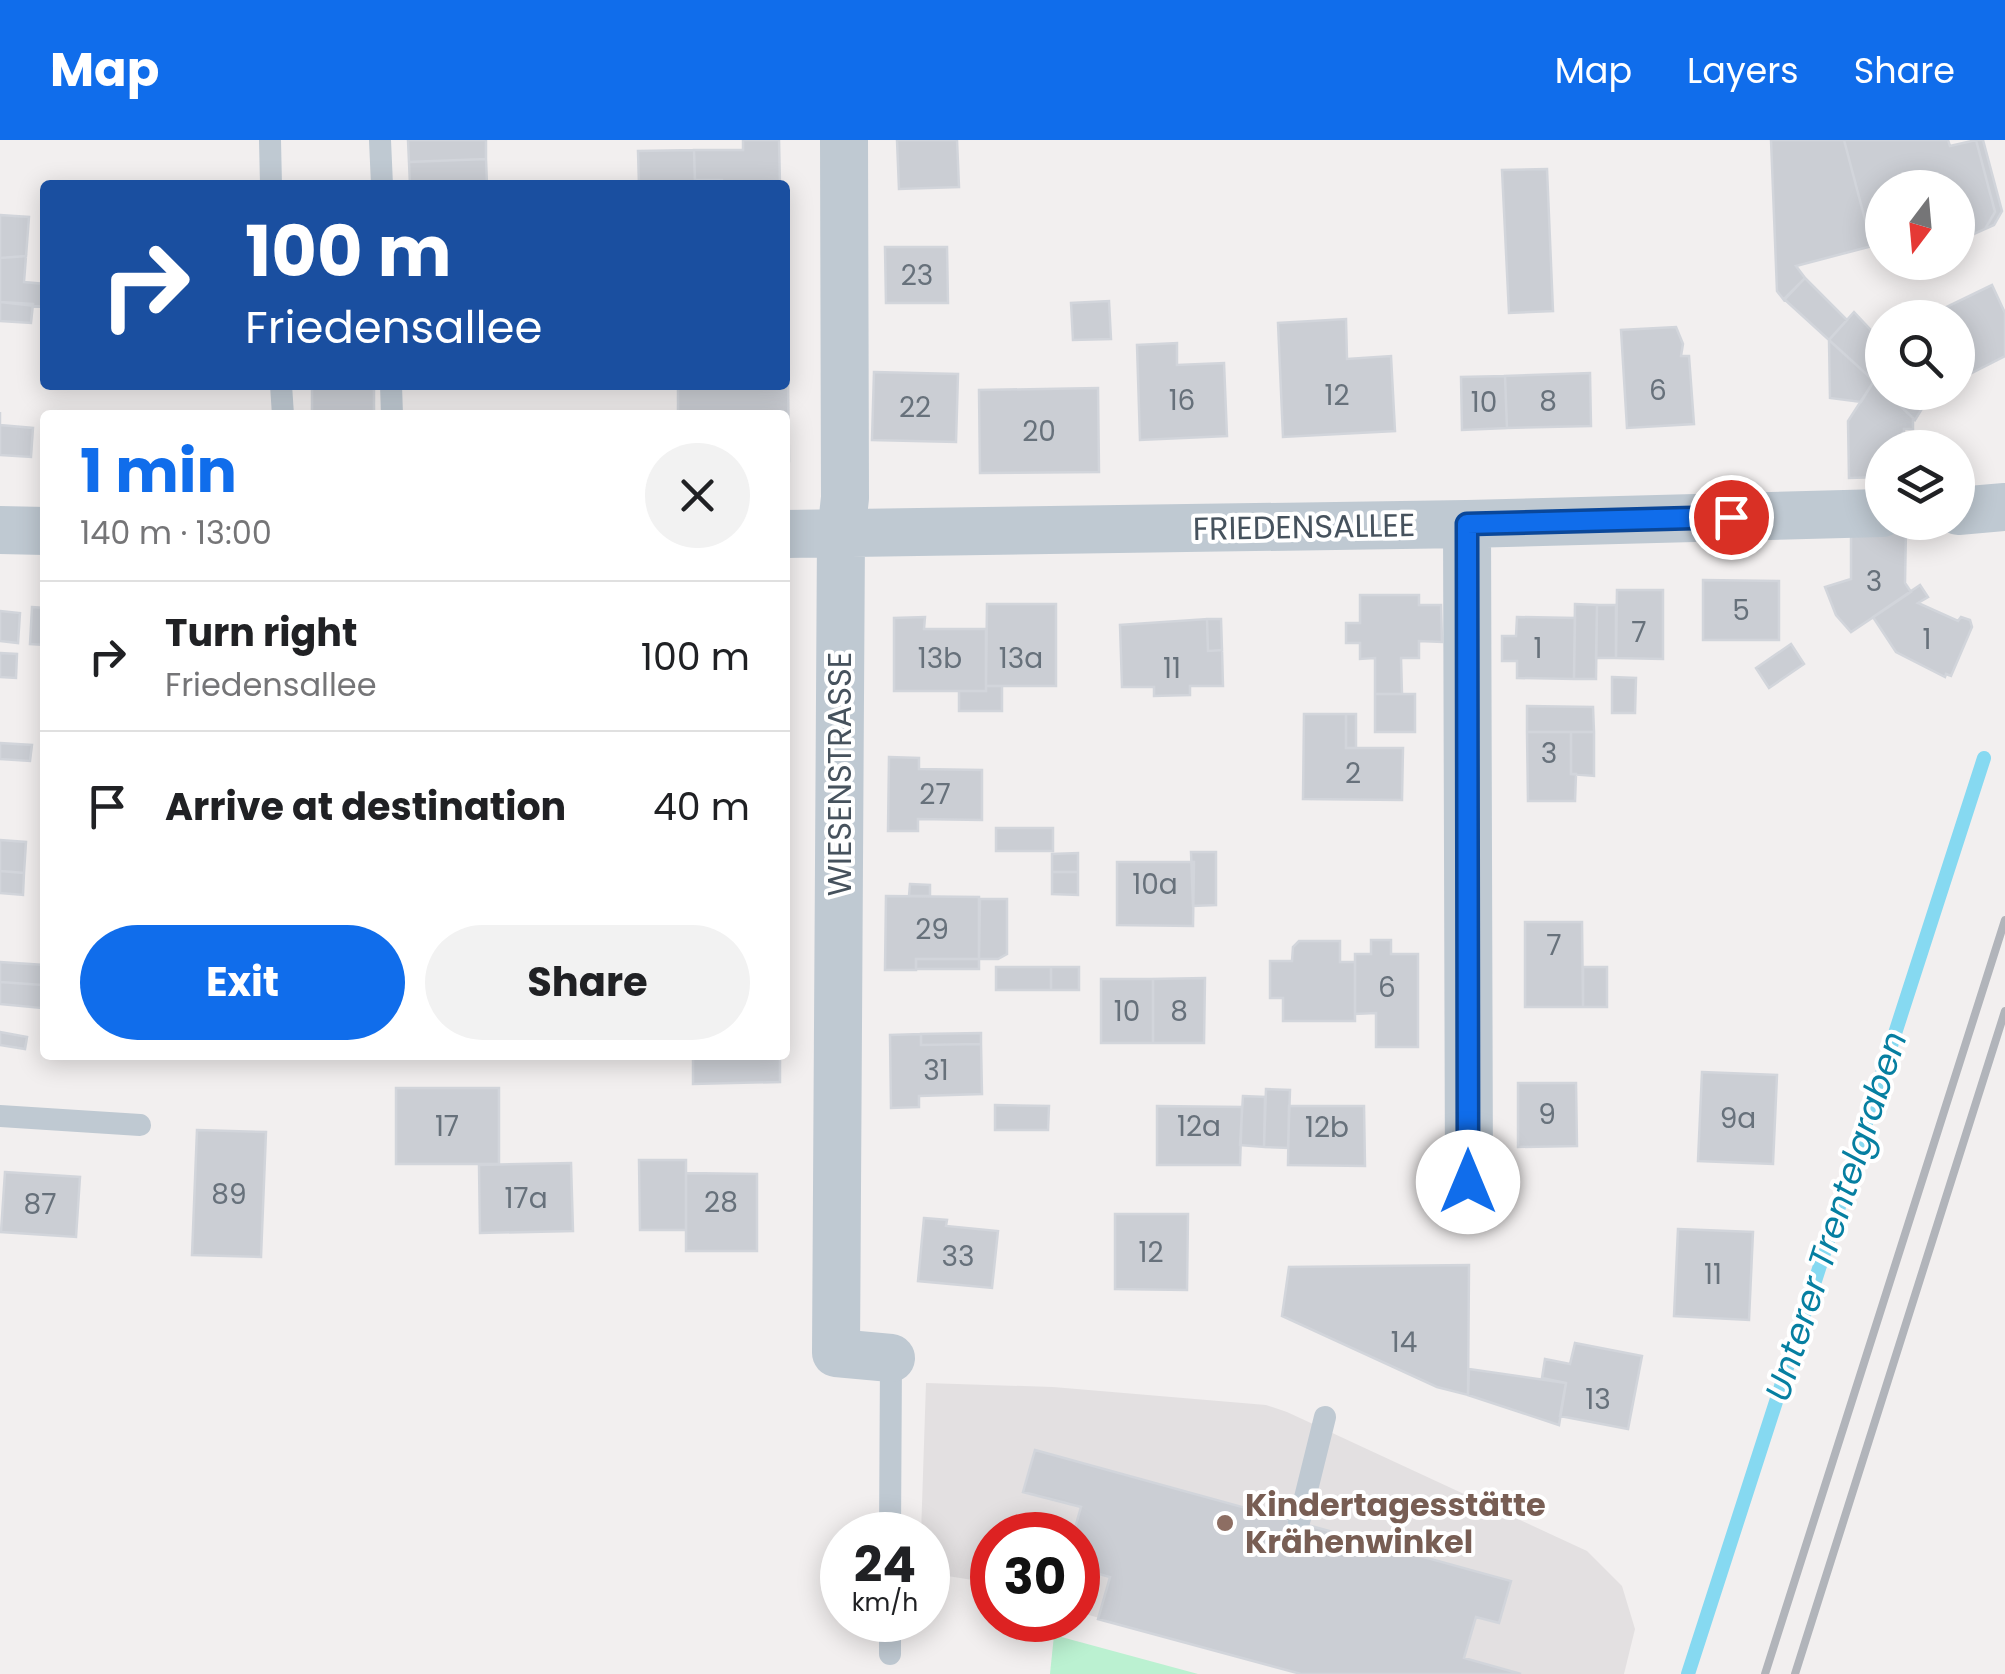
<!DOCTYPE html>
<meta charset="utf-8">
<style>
body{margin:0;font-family:Poppins,sans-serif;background:#f2f2f2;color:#202124;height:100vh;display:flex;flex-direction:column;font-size:38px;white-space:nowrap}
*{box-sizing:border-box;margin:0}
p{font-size:32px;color:#757577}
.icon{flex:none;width:55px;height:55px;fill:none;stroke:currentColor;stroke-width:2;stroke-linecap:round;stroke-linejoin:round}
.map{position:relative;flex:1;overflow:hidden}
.details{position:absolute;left:40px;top:270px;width:750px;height:650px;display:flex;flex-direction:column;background:#fff;border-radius:10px;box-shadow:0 5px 25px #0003}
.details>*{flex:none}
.hud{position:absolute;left:40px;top:40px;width:750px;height:210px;border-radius:10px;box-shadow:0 5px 25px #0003;background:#1a4fa0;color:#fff;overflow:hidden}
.needle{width:65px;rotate:196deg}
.fabs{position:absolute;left:1865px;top:30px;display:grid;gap:20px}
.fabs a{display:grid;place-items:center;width:110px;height:110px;border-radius:50%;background:#fff;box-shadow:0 5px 25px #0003;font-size:50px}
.speed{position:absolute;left:820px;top:1372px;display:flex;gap:20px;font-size:50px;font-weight:700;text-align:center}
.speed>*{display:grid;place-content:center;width:130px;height:130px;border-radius:50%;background:#fff;box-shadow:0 5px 25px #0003;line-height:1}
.speed small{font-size:25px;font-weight:400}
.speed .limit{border:15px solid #d22;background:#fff;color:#111}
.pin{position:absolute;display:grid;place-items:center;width:85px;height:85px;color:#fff;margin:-42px;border:5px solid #fff;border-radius:50%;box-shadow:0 2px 10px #0007}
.me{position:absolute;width:110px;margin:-55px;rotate:0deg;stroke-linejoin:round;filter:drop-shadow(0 0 8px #0008)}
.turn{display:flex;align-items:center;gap:35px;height:210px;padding:0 40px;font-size:45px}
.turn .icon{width:130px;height:130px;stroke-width:2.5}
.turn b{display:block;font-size:70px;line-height:85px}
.round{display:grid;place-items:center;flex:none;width:105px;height:105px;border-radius:52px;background:#f2f2f2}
.summary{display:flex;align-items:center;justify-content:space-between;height:170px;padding:0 40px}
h1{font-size:60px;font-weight:700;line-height:75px;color:#106deb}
.cta{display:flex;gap:20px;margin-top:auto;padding:20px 40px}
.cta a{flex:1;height:115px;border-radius:60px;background:#106deb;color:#fff;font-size:40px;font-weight:700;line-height:115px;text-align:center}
.cta a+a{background:#f2f2f2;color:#202124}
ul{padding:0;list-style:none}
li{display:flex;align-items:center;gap:30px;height:150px;padding:0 40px;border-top:2px solid #e0e0e0}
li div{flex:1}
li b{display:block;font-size:38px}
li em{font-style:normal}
header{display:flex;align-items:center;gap:60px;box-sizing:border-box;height:140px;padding:0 50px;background:#106deb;color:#fff}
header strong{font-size:48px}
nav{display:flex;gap:55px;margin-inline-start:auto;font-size:35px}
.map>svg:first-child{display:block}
.education{fill:#e3e0e1}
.green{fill:#bbf1d1}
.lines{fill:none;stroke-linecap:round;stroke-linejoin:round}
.stream{stroke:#86d9f1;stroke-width:14}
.building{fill:#cbced4;stroke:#d2d5db;stroke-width:2.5}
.service{stroke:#bfc9d2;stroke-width:22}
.minor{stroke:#bfc9d2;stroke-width:48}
.rail{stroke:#b1b4ba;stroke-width:8}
.route-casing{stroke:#0a4799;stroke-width:25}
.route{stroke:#106deb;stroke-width:18}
.education-dot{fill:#8d6e63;stroke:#fff;stroke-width:4}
.labels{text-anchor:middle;stroke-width:8;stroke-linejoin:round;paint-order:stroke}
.number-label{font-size:28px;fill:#67717b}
.street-label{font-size:32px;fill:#46525d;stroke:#fff}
.education-label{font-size:32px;font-weight:bold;fill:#785e54;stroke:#fff;text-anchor:start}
.water-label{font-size:35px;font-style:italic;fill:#067fa1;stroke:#fff}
</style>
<header>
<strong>Map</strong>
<nav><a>Map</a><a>Layers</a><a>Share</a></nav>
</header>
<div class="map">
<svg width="2005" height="1534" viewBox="0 0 2005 1534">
<rect width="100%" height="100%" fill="#f2efef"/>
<!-- education -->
<path class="education" d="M926 1243 1053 1247 1266 1265 1287 1272 1587 1411 1622 1446 1635 1489 1624 1534H1301L1078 1472V1395H992V1443L928 1433V1395H921Z"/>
<!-- green -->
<path class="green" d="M1054 1495 1198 1534H1050Z"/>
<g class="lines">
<!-- stream -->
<path class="stream" d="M1688 1534 1984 618"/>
</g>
<!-- building -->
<path class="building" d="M408 0H486V19L409 22Z
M743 0H779L780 45H723L722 40H695L694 10H743Z
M897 0H957L959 47 899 49Z
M1771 0H1844L1872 106 1796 126 1805 138 1784 160 1777 151Z
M1844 0H1948L1950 6 1976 0 1995 72 1985 89 1958 101V48H1882V104L1872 106Z
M1976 0H1983L2002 71 1994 85 1985 89 1995 72Z
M694 10 695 45H639L638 11Z
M486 19 487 45H410L409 22Z
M1547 29 1553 171 1509 173 1502 30Z
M0 75 29 77 26 116 0 118Z
M885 107H947L948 163H886Z
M26 116 24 142 45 144V167L0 162V118Z
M1805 138 1847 180 1829 200 1784 159Z
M1992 145 2005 173V216L1958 240V178H1937L1934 173Z
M1109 161 1111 199 1073 200 1071 163Z
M0 162 33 164 31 183 0 181Z
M1854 172 1882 202V226L1874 241 1829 200Z
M1346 179 1347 219 1391 216 1395 291 1283 297 1278 183Z
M1676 187 1683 204 1681 216H1689L1694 284 1627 288 1621 190Z
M1829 200 1874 241 1861 262 1830 258Z
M1177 203V225L1224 223 1227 296 1140 300 1137 205Z
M874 232 958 234 956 302 872 300Z
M1590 233 1591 286 1507 288 1505 236Z
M1505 236 1507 288 1462 290 1461 237Z
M785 237H788L789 321H785V275H678V245H785Z
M1874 241 1913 278V289H1904V308H1882V337L1849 338 1848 281Z
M312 245H374V275H312Z
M1098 248 1099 332 980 333 979 250Z
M1886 252H1932L1916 261 1923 267 1915 280Z
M0 272V285L33 288 31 317 0 315Z
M1906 389 1905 443 1911 452 1851 492 1836 475 1825 447 1851 439V390Z
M1703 440 1779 441V500H1703Z
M1920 445 1928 457 1918 463 1958 481 1961 477 1970 480 1972 487 1951 536 1946 534 1945 537 1896 512 1873 477Z
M1617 450H1663V519L1616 518Z
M1360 455H1419V465H1441L1442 502 1419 501V518H1401L1402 554H1375V518L1360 519V503H1346V483H1360Z
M987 464H1056V546H986Z
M1575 464 1597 465 1596 539H1574Z
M1597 465H1616V518H1596Z
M32 467 45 468V505L30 504Z
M0 471 20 473 18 503 0 501Z
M925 477 924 489H986V551H894V478Z
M1517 477 1575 478 1574 539 1517 538V521H1502V496H1516Z
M1207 479 1208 511 1222 510 1223 546H1190V555L1154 556V547H1122L1120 485Z
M1207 479H1221L1222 510 1208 511Z
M1791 504 1804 524 1769 548 1756 528Z
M0 513 17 514 16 538 0 537Z
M1612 537 1636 538 1635 573H1612Z
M986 546H1002V571H959V551H986Z
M1375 554H1415V592H1375Z
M1527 566 1593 567 1594 592H1527Z
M1304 574H1346V608H1403L1402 660 1303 659Z
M1346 574H1356V608H1346Z
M1527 592H1571V634H1576L1575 661H1528Z
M1571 592H1594V636L1571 634Z
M0 603 32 605 30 621 0 619Z
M889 617 919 618V629L982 630V680L918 679V691H888Z
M996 688H1053V711H996Z
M0 700 26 702 24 733 0 731Z
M1191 712H1216V765L1193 766Z
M1078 713V732H1052V714Z
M1117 722H1194L1193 786 1117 785Z
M0 731 24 733 23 755 0 753Z
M1052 732H1078V755L1052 754Z
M910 744 930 745V756H909Z
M886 756 979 757V819H916V830H885Z
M980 759H1007V814L998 819H979Z
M1525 782H1582L1583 867H1525Z
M1371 800H1391V814H1418V907H1376V873L1355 874V814H1371Z
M1299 801H1340V822H1355V881H1283V858H1270V821H1292L1293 807Z
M916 819H979V829H916Z
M0 822 44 825 42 845 0 842Z
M996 827H1051V850H996Z
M1051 827H1079V850H1051Z
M1583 827H1607V867H1583Z
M1205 838 1204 903H1153V839Z
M1101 839H1153V903H1101Z
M0 842 42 845 41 868 0 864Z
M0 892 27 897 25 909 0 905Z
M981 893V904L921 905V894Z
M921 894V905L981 904 982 954 919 956V967L891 968 890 895Z
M693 915H780V942L693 944Z
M1702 932 1777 935 1773 1024 1698 1021Z
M1518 943H1576L1577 1006 1518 1007Z
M396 948H499V1024H396Z
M1266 949 1290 950 1288 1008 1264 1007Z
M1243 956 1265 957 1264 1007 1240 1005Z
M995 965 1049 966 1048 990H995Z
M1157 966 1242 967 1240 1025H1157Z
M1289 966H1364L1365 1026 1288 1025Z
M197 990 266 992 261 1117 192 1115Z
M639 1020H686V1090H640Z
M571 1023 573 1091 480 1093 479 1025Z
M5 1032 80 1037 76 1097 1 1092Z
M686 1033 757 1034V1111H686Z
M1115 1074H1188L1187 1150 1115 1149Z
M924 1078 947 1080 946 1086 998 1091 992 1148 918 1141Z
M1678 1089 1753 1092 1749 1180 1674 1176Z
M1469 1125 1468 1255 1437 1247 1282 1176 1289 1127Z
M1575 1203 1642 1216 1628 1289 1560 1276 1566 1243 1542 1238 1545 1219 1570 1224Z
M1469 1229 1566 1243 1559 1285 1468 1255Z
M1035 1310 1511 1441 1499 1483 1476 1477 1464 1518 1521 1534H1301L1098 1479 1110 1437 1078 1428V1395H1073L1081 1367 1023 1352Z"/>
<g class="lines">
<!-- service -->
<path class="service" d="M270 0 271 45
M380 0 382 45
M281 245 283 275
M391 245 392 275
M0 976 140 985
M1299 1382 1325 1277
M890 1395 891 1218
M890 1514V1480"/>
<!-- minor -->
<path class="minor" d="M844 0 845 358 841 394 836 1213 891 1218
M1958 371 2005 367
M1467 384 1469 1042
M0 390 45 391
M785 394 1467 384 1882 373"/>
<!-- rail -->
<path class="rail" d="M1765 1534 2005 780
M1795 1534 2005 871"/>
</g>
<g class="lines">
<defs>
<path id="route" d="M1468 1042 1467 384 1731 377"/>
</defs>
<!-- route casing -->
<use href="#route" class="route-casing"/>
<!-- route -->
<use href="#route" class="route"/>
</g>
<!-- markers -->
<circle class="education-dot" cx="1225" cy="1383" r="10"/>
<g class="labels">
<!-- number labels -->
<g class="number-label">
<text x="917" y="145">23</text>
<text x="1658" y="260">6</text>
<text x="1337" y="265">12</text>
<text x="1182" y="270">16</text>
<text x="1548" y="271">8</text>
<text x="1484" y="272">10</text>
<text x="915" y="277">22</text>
<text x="1039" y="301">20</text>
<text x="1874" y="451">3</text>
<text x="1741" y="480">5</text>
<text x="1639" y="502">7</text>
<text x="1927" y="509">1</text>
<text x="1538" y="518">1</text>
<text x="940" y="528">13b</text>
<text x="1021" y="528">13a</text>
<text x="1172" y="538">11</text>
<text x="1549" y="623">3</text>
<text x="1353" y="643">2</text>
<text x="935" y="664">27</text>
<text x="1155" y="754">10a</text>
<text x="932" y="799">29</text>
<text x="1554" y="815">7</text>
<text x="1387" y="857">6</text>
<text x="1127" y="881">10</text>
<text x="1179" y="881">8</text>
<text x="936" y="940">31</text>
<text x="1547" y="984">9</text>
<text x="1738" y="988">9a</text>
<text x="447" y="996">17</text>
<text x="1199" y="996">12a</text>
<text x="1327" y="997">12b</text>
<text x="229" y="1064">89</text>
<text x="526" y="1068">17a</text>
<text x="721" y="1072">28</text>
<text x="40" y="1074">87</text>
<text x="1151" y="1122">12</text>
<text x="958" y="1126">33</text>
<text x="1713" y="1144">11</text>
<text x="1404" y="1212">14</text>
<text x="1598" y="1269">13</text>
</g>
<!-- street labels -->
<g class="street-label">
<text transform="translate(1304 387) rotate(-1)" y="11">FRIEDENSALLEE</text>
<text transform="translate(840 634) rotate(-90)" y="11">WIESENSTRASSE</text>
</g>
<!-- education labels -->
<g class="education-label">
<text x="1245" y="1376">Kindertagesstätte<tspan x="1245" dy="37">Krähenwinkel</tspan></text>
</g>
<!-- water labels -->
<g class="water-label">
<text transform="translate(1836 1076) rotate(-72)" y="12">Unterer Trentelgraben</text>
</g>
</g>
</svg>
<div class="fabs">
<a><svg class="needle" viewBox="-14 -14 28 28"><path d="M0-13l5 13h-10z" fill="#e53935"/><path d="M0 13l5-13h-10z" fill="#757577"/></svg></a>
<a><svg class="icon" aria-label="search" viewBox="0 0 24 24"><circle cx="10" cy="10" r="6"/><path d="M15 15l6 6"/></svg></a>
<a><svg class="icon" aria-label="layers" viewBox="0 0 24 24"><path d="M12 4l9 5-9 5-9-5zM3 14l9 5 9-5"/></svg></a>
</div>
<div class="speed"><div>24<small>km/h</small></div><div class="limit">30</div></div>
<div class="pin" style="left:1731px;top:377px;background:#d93025"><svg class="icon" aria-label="arrive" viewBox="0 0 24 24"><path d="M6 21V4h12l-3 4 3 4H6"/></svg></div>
<svg class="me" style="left:1468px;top:1042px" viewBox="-20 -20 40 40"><circle r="19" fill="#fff"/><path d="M0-13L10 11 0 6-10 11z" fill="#106deb"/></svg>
<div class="hud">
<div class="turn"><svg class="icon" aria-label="right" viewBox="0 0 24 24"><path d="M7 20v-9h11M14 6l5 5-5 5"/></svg><div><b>100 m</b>Friedensallee</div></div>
</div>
<section class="details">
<div class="summary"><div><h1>1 min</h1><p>140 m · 13:00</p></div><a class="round"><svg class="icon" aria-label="close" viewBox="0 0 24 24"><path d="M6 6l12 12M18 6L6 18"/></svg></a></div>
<ul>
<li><svg class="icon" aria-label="right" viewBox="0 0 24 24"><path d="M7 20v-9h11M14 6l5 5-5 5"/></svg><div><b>Turn right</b><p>Friedensallee</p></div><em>100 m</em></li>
<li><svg class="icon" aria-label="arrive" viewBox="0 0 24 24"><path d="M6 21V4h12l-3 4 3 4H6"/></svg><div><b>Arrive at destination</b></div><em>40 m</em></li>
</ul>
<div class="cta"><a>Exit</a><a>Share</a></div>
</section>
</div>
